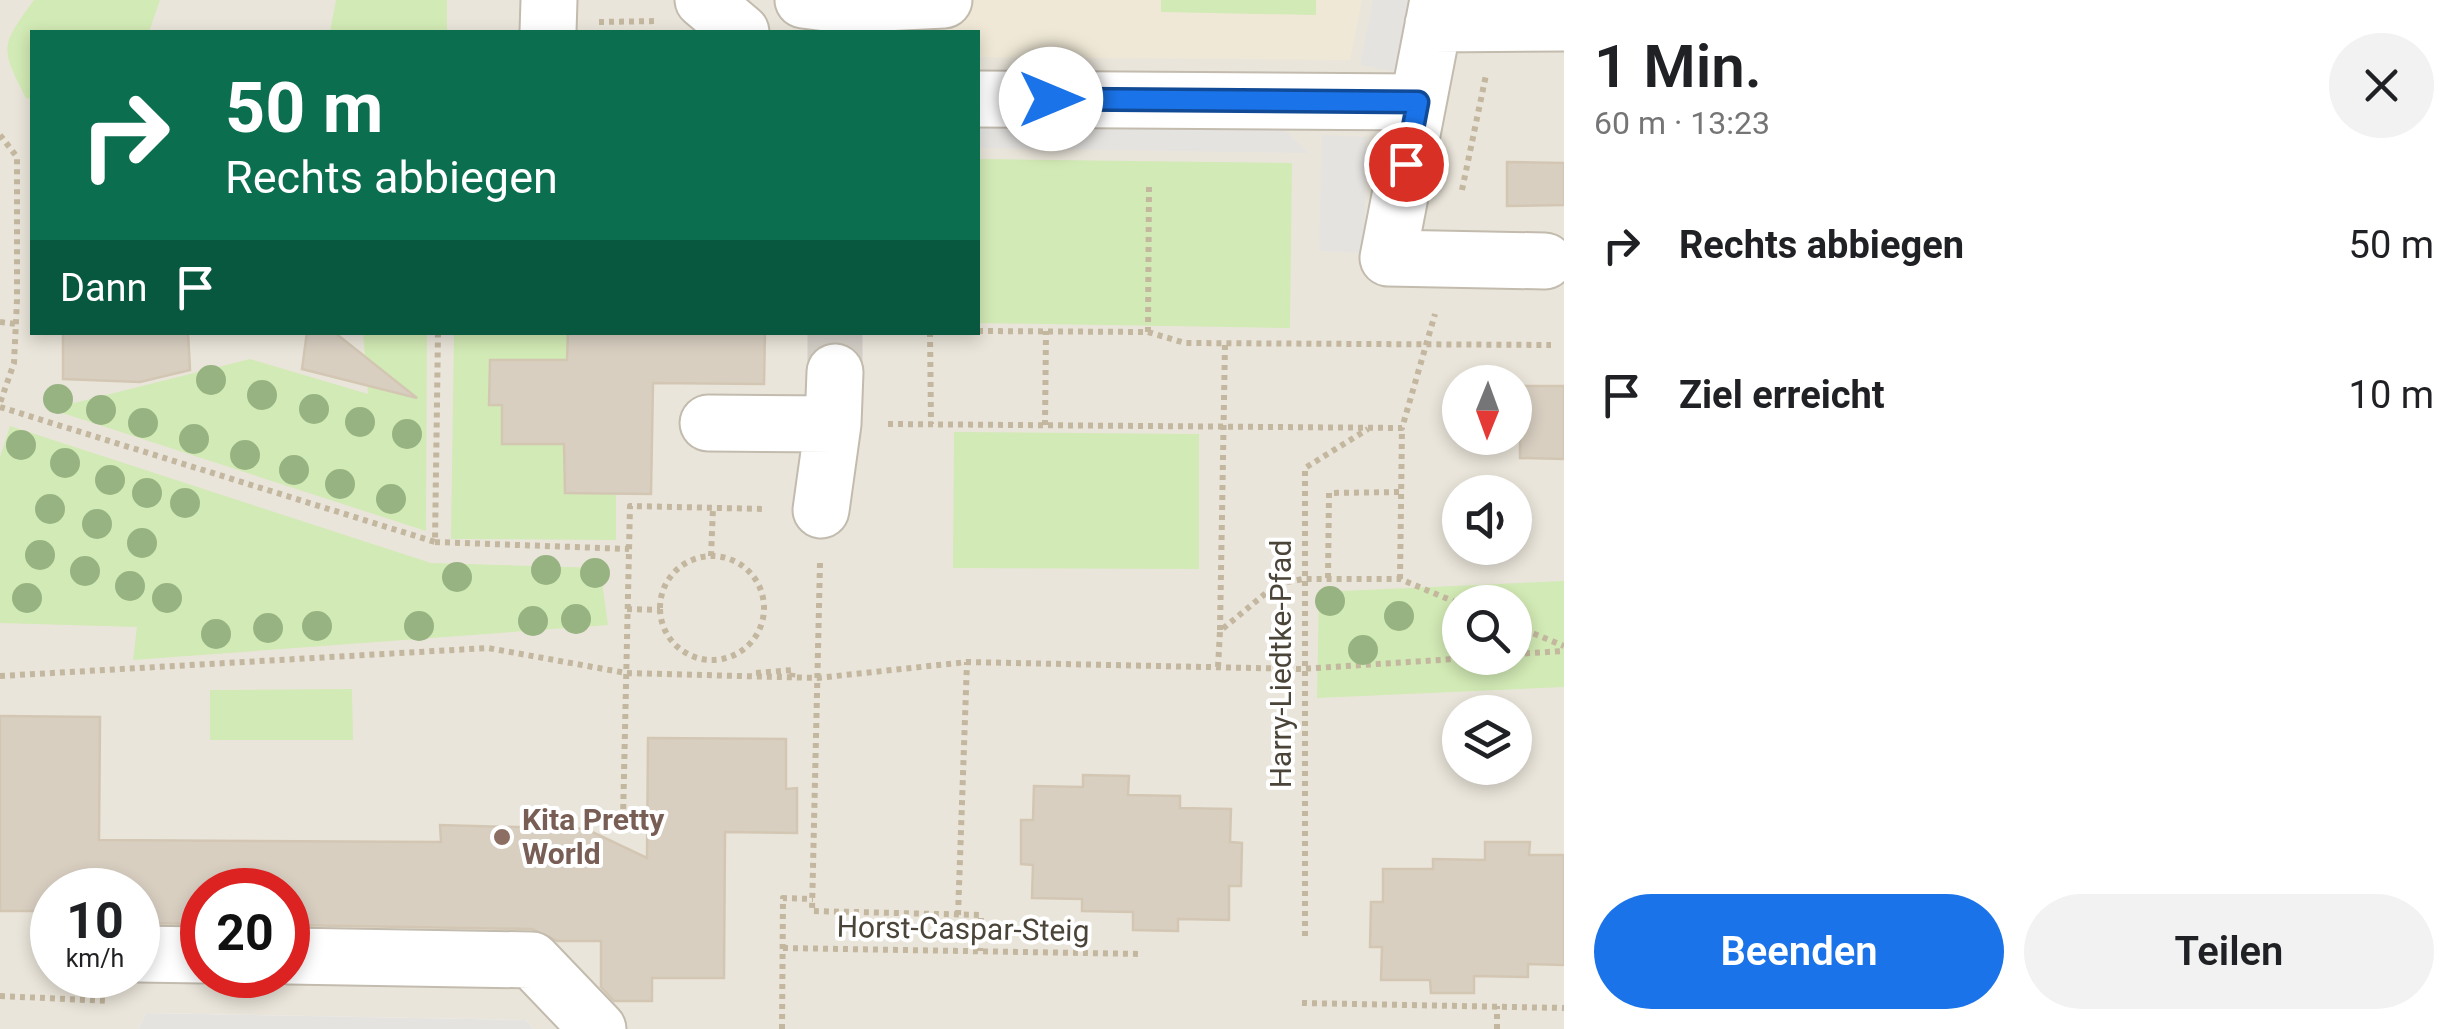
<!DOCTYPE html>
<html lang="de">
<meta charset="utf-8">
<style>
body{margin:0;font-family:Roboto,sans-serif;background:#f2f2f2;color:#202124;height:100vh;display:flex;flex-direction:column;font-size:38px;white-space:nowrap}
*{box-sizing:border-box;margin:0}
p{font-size:32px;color:#757577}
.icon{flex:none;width:55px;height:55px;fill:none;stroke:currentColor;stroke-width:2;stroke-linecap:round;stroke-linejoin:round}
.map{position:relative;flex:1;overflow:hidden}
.side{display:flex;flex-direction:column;background:#fff;width:900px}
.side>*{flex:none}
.top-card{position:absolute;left:30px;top:30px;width:950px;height:305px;border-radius:0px;box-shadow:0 5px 15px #0003;background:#0b6e4f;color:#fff;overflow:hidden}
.needle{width:65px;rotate:181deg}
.controls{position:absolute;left:1442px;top:365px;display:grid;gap:20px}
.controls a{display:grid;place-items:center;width:90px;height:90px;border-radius:50%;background:#fff;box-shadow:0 5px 15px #0003;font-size:50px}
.speed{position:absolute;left:30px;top:868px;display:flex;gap:20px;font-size:50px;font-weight:700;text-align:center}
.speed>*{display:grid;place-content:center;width:130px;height:130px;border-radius:50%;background:#fff;box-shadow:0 5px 15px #0003;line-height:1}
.speed small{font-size:25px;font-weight:400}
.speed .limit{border:15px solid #d22;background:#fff;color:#111}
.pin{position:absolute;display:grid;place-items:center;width:85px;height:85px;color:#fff;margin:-42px;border:5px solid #fff;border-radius:50%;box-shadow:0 2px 10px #0007}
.me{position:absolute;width:110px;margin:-55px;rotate:90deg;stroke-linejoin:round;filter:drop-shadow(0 0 8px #0008)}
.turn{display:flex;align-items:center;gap:35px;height:210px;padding:0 30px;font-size:45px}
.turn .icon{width:130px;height:130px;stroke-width:2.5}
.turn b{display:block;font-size:70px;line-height:85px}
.then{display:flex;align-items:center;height:95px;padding:0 30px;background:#0003;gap:20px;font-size:38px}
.round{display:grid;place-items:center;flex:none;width:105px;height:105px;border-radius:52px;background:#f2f2f2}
.headline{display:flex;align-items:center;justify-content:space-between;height:170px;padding:0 30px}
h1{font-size:60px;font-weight:600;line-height:75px}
.action{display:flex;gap:20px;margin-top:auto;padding:20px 30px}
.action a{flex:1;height:115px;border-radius:60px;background:#1a73e8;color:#fff;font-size:40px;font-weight:600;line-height:115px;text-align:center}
.action a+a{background:#f2f2f2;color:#202124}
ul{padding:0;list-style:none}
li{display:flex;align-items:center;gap:30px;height:150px;padding:0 30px}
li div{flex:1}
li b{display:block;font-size:38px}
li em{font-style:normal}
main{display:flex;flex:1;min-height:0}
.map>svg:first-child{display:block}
.residential{fill:#eae5da;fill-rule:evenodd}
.education{fill:#efe8d6}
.green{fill:#d2eab5;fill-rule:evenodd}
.parking{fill:#e5e3e0}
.building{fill:#d8cfc1;stroke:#d3c7b4;stroke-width:2.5}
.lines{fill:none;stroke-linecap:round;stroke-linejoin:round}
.minor-tunnel{stroke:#d4d0c8;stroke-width:55;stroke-dasharray:55 28;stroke-linecap:butt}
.minor-casing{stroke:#c2bbae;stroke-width:59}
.path{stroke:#c4b79f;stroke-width:6;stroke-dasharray:5 5;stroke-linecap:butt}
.minor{stroke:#fff;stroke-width:55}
.tree{fill:#97b381}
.route-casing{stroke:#114b97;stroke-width:25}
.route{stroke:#1a73e8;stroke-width:18}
.education-dot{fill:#8d6e63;stroke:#fff;stroke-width:4}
.labels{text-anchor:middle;stroke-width:8;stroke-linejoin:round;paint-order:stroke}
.street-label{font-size:30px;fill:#4b4439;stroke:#fff}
.education-label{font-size:30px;font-weight:bold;fill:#785e54;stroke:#fff;text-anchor:start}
</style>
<main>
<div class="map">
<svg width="1564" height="1029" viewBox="0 0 1564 1029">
<rect width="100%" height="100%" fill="#f6f3ec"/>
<!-- residential -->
<path class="residential" d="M0 0H1564V1029H534L526 1020 146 1013 138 1029H0ZM32 32H978V332H32ZM1460 382H1515V438H1460ZM1460 492H1515V548H1460ZM1460 602H1515V658H1460ZM1460 712H1515V768H1460ZM52 890H138V975H52ZM202 890H288V975H202Z"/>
<!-- education -->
<path class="education" d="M780 0H1362L1350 60 978 57V32H820Z"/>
<!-- green -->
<path class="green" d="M34 0H160L149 32H32V99L26 98C0 47 0 47 34 0Z
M336 0H447V32H330Z
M1161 0H1316V15L1161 12Z
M978 159 1292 163 1290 328 978 323Z
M363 333H427L426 531 50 409 250 359 368 394Z
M454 333H568L567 360H490L489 404 502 405 503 444H564L565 493 616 494V540L451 539Z
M10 426 431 563 600 568 608 625 133 660 137 627 0 623V457Z
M954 432 1199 434V569L953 568Z
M1564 581V687L1317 698 1319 592ZM1460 602H1515V658H1460Z
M352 689 353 740H210V690Z"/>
<!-- parking -->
<path class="parking" d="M1373 0H1412L1398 72 1360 65Z
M978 111 1271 117 1309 153 978 148Z
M1322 135 1367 137 1364 253 1319 251Z
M146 1013 526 1020 534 1029H138Z"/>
<!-- building -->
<path class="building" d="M1507 162 1564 163V205L1507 206Z
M63 332H188L190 370 140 382 63 379Z
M307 332H334L417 398 302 369Z
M568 332H765L764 384 653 383 651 494 565 493 564 444H502V405H489L490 360H567Z
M1515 386H1564V459L1520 458V440H1515Z
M0 716 100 717 99 840 441 842 440 825 586 829 647 858 648 738 786 739V789L797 788V833L725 832 724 978H652V1001H614L601 987V941H557L532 929 288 925V890H202V924L138 923V890H52V911H0Z
M1083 775 1129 776 1128 795 1180 796V808L1231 809 1230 842 1242 843 1241 886H1229V920L1178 919V931L1133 930V912L1082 911V899L1032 898 1033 865 1021 864V820H1033L1034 786 1083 787Z
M1485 842H1530L1529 855H1564V965L1528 964V977L1474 976V993H1431L1430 980H1381L1382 947H1370L1371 902H1383V869H1433V859L1485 860Z"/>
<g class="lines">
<!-- minor-tunnel -->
<path class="minor-tunnel" d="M835 372V332"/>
<defs>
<path id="minor" d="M703 0 741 32
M803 0 842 5 944 0
M1438 0 1388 258 1545 261
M1433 24 1564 23
M548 32 549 0
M978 99 1418 102
M708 423 833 424
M821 510 833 424 835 372
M138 954 202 955
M288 956 532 960 598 1029"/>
</defs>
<!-- minor casing -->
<use href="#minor" class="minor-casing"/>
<!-- path -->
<path class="path" d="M599 22 657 21
M0 135 17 157V300L14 363 0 403
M1462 190 1486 75
M0 322 16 324
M978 331 1148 332 1185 343 1551 345
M930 332 931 424
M1148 332 1149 183
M0 407 435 542 438 332
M888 424 1402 428 1435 314
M1045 425 1046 331
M435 542 629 549
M711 556 713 508
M660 608a52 52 0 1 1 104 0a52 52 0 1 1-104 0Z
M820 563 812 911 981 915 980 951
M1328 578 1329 493 1401 492
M1400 579 1402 428
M627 609 660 610
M1515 626 1564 646
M1220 630 1225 343
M1515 654 1564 651
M1218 667 1220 631 1277 584 1303 579H1400L1460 604
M756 673 793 670 792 677
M0 676 488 648 626 673 817 678 967 662 1301 669 1470 658
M623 819 630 506 766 509
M958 915 967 662
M1305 936V468L1368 429
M783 948 1143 954
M0 996 109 1001
M1302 1003 1564 1008
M782 1029 783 898 813 899
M1497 1029V1006"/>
<!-- minor -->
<use href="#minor" class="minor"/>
</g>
<!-- trees -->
<g class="tree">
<circle cx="211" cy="380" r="15"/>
<circle cx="262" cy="395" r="15"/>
<circle cx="58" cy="399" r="15"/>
<circle cx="314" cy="409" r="15"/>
<circle cx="101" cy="410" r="15"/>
<circle cx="360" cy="422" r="15"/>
<circle cx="143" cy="423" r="15"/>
<circle cx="407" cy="434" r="15"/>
<circle cx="194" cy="439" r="15"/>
<circle cx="21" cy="445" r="15"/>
<circle cx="245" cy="455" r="15"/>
<circle cx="65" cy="463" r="15"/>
<circle cx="294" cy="470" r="15"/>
<circle cx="110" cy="480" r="15"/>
<circle cx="340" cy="484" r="15"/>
<circle cx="147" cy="493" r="15"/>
<circle cx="391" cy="499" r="15"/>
<circle cx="185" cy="503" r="15"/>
<circle cx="50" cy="509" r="15"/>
<circle cx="97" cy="524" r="15"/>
<circle cx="142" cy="543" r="15"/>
<circle cx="40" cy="555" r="15"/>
<circle cx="546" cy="570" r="15"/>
<circle cx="85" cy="571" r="15"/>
<circle cx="595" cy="573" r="15"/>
<circle cx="457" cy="577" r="15"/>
<circle cx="130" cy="586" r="15"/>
<circle cx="27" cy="598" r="15"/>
<circle cx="167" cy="598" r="15"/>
<circle cx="1330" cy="601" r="15"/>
<circle cx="1399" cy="616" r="15"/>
<circle cx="576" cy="619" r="15"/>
<circle cx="533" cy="621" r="15"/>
<circle cx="317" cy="626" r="15"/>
<circle cx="419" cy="626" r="15"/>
<circle cx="268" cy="628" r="15"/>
<circle cx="216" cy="634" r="15"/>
<circle cx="1363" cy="650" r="15"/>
</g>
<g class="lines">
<defs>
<path id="route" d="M1051 99 1418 102 1406 164"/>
</defs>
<!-- route casing -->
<use href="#route" class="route-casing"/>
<!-- route -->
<use href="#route" class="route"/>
</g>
<!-- markers -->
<circle class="education-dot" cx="502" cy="837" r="10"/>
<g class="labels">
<!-- street labels -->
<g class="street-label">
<text transform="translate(1281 664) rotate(-90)" y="10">Harry-Liedtke-Pfad</text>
<text transform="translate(963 929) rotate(1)" y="10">Horst-Caspar-Steig</text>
</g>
<!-- education labels -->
<g class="education-label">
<text x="522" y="830">Kita Pretty<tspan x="522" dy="34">World</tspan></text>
</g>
</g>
</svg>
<div class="controls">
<a><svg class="needle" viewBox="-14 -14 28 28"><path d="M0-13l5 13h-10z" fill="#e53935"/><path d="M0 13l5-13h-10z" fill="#757577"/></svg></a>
<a><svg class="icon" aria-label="sound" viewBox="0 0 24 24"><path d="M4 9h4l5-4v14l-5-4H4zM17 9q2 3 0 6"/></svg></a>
<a><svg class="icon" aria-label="search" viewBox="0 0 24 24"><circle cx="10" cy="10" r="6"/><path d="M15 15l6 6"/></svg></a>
<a><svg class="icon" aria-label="layers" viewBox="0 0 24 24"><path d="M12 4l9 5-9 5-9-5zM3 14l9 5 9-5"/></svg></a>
</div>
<div class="speed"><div>10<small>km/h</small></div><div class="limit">20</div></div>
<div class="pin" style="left:1406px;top:164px;background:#d93025"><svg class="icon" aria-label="arrive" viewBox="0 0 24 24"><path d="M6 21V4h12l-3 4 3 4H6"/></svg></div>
<svg class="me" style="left:1051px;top:99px" viewBox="-20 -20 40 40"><circle r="19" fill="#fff"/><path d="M0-13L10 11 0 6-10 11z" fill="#1a73e8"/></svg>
<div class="top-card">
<div class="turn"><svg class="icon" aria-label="right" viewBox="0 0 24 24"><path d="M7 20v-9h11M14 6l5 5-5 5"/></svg><div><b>50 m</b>Rechts abbiegen</div></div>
<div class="then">Dann<svg class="icon" aria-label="arrive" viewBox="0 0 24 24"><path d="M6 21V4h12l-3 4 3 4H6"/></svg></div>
</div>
</div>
<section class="side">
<div class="headline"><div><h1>1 Min.</h1><p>60 m · 13:23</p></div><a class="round"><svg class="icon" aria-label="close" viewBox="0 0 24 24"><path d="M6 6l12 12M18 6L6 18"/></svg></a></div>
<ul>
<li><svg class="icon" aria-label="right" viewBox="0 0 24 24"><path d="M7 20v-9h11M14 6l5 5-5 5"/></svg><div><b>Rechts abbiegen</b></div><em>50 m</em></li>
<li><svg class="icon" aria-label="arrive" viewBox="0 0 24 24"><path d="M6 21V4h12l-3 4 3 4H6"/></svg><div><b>Ziel erreicht</b></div><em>10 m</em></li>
</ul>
<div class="action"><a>Beenden</a><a>Teilen</a></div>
</section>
</main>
